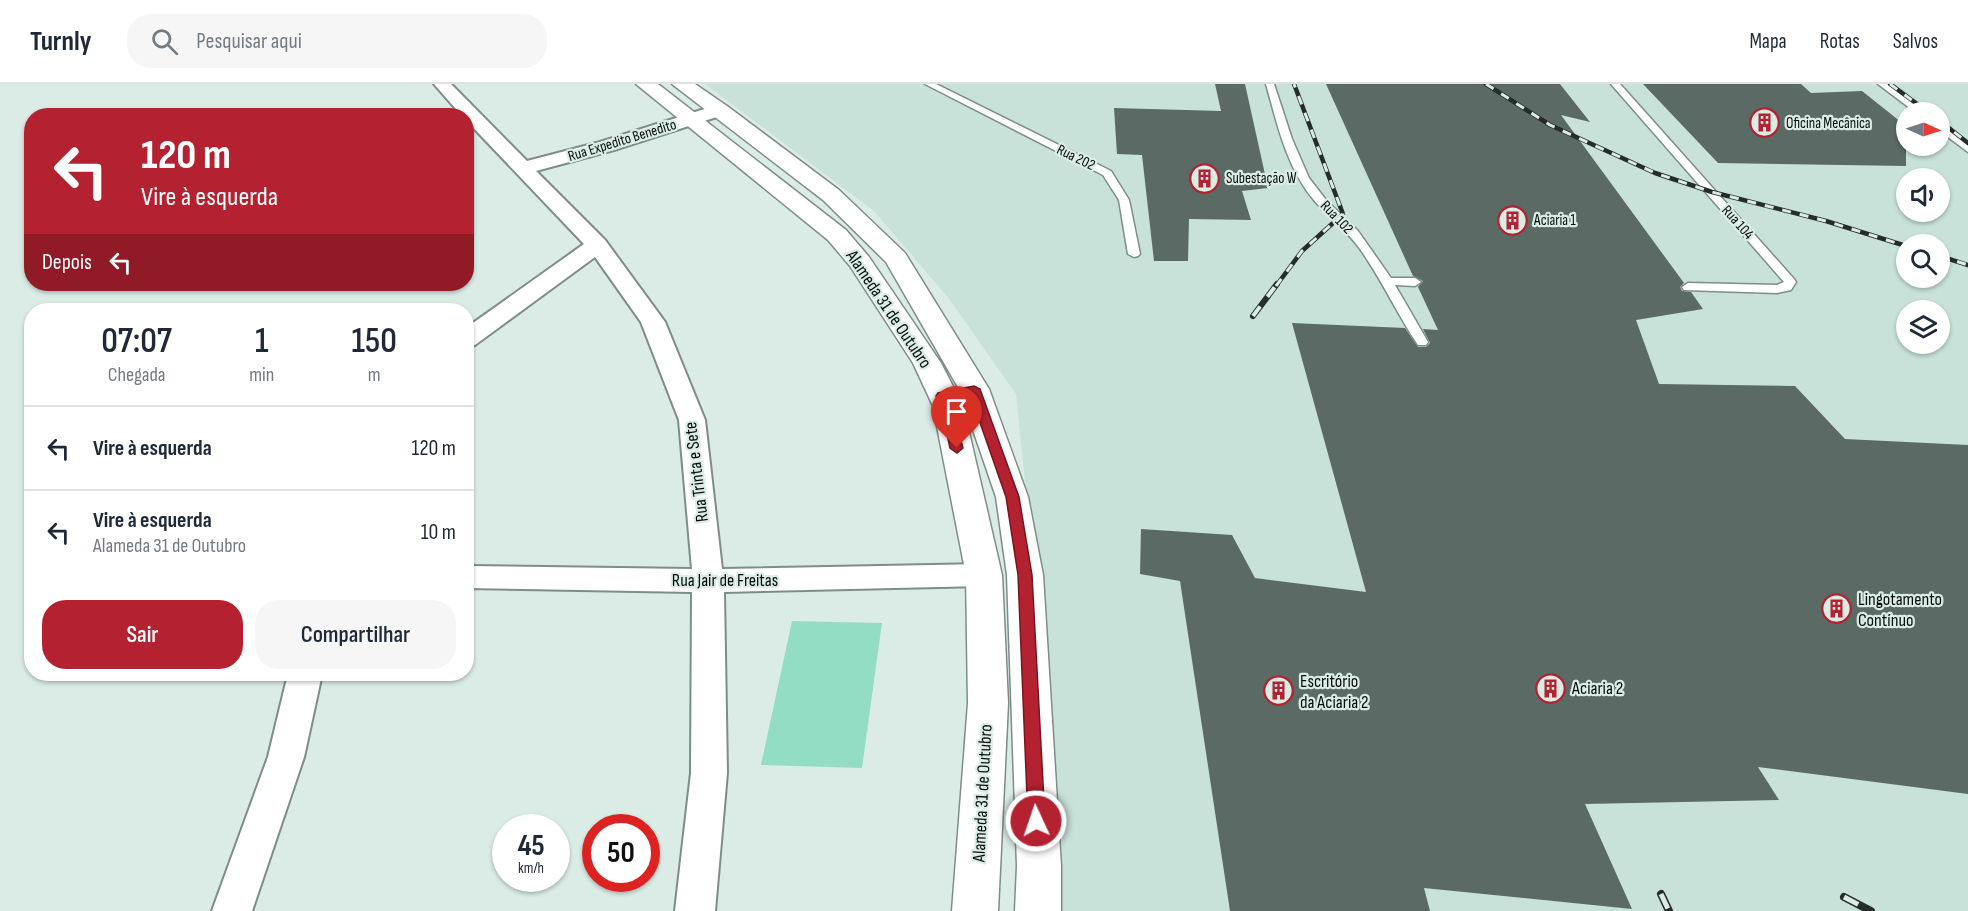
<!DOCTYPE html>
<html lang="pt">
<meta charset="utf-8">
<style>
body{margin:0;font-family:"Sofia Sans Condensed",sans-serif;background:#f6f6f7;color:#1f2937;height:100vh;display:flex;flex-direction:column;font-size:22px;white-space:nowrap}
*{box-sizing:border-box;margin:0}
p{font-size:20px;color:#747a83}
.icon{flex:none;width:33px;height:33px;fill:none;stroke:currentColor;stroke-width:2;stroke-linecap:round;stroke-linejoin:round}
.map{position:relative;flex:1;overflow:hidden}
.drawer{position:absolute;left:24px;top:219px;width:450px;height:378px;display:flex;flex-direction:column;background:#fff;border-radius:24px;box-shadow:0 2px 4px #0004}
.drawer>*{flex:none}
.top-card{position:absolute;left:24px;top:24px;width:450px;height:183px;border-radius:24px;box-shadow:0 2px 4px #0004;background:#b42231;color:#fff;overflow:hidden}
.needle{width:39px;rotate:93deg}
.controls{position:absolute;left:1896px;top:18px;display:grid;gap:12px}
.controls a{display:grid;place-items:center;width:54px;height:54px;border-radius:50%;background:#fff;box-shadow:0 2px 4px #0004;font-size:30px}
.speed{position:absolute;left:492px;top:730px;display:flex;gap:12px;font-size:30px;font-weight:700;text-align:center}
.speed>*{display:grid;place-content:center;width:78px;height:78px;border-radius:50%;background:#fff;box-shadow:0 2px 4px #0004;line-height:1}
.speed small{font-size:15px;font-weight:400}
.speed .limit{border:9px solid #d22;background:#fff;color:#111}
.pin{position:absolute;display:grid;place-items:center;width:51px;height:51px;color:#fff;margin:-62px -26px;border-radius:50% 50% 50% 0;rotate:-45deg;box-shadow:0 0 6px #0007}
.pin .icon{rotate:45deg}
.me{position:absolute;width:66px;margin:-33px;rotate:357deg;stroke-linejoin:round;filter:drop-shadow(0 0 4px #0008)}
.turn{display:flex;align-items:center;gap:21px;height:126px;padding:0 18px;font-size:27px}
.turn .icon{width:78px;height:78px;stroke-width:2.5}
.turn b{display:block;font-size:42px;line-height:51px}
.then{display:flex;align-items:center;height:57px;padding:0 18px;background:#0003;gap:12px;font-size:22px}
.eta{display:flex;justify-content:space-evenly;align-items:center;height:102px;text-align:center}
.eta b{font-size:36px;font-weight:600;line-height:42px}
.primary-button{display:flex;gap:12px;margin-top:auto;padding:12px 18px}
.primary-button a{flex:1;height:69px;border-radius:24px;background:#b42231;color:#fff;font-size:24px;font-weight:600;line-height:69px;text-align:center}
.primary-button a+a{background:#f6f6f7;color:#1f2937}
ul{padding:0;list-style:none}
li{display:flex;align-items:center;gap:18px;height:84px;padding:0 18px;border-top:2px solid #e0e1e3}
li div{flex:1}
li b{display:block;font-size:22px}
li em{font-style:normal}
header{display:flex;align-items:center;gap:36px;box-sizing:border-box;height:84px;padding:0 30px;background:#fff;border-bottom:2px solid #e0e1e3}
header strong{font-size:28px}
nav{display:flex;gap:33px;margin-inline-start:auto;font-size:21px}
.search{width:420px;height:54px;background:#f6f6f7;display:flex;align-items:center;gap:15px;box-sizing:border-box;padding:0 21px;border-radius:24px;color:#747a83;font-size:22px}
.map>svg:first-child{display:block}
.built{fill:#c8e2d9;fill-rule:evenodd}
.green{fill:#94ddc5}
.building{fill:#5b6a64}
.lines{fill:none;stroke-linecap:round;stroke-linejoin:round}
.lane-casing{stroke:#7e8d88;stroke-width:3}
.street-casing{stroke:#7e8d88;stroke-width:4}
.secondary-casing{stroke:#7e8d88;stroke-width:3}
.lane{fill:#fff;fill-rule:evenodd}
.street{fill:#fff;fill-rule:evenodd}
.secondary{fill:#fff;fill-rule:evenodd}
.rail-far2-casing{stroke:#252c2a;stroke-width:4.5}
.rail-far1-casing{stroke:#252c2a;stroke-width:6}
.rail-casing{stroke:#252c2a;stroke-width:8}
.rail-far2{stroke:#dbece6;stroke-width:3;stroke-dasharray:9;stroke-linecap:butt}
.rail-far1{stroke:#dbece6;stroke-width:4;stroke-dasharray:12;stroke-linecap:butt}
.rail{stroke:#dbece6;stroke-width:5;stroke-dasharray:16;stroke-linecap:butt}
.route{fill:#b42231;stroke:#751620;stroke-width:1.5}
.labels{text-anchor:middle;stroke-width:4.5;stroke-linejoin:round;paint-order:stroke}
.far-poi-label{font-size:15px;fill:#070d0b;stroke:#dbece6;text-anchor:start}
.far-street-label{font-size:15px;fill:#070d0b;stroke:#dbece6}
.street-label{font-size:18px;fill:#070d0b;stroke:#dbece6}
.poi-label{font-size:18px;fill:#070d0b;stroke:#dbece6;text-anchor:start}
</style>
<header>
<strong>Turnly</strong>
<div class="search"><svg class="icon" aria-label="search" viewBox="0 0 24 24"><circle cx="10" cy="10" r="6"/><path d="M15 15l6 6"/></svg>Pesquisar aqui</div>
<nav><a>Mapa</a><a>Rotas</a><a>Salvos</a></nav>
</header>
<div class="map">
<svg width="1968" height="827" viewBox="0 0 1968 827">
<rect width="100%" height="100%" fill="#dbece6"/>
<!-- built -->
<path class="built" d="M705 0H1968V827H1061L1062 759 1016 310 950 216 874 127ZM1906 28H1940V62H1906ZM1906 94H1940V128H1906ZM1906 160H1940V194H1906ZM1906 226H1940V260H1906Z"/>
<!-- green -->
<path class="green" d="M792 537 882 539 862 684 761 681Z"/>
<!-- building -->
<path class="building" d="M1215 0H1245L1268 104 1242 107 1251 136 1189 135 1188 177H1154L1142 71 1117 70 1114 24 1221 27Z
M1326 0H1560L1590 38 1561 31 1684 199 1680 203 1682 207 1691 208 1703 225 1636 236 1659 300 1795 302 1845 355 1968 361V710L1758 683 1779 716 1585 720 1632 825 1424 804 1430 827H1230L1180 497 1140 490 1141 445 1232 451 1255 494 1366 508 1292 239 1405 244 1418 263H1426L1430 259 1423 245 1438 246 1418 203 1423 197 1413 192Z
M1643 0H1801L1811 9 1862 7 1906 42V82L1718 79Z"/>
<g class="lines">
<defs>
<path id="lane" d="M925 0H936L1111 87 1129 116 1140 170 1138 172 1134 173 1128 170 1119 116 1103 91Z
M1266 0H1274L1292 55 1309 94 1326 116 1358 147 1391 194H1415L1421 198 1415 202 1395 201 1428 258 1426 261H1418C1397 230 1382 196 1360 165 1347 146 1328 133 1313 115 1286 82 1277 39 1266 0Z
M1611 0H1620L1794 195 1796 198 1791 206 1777 209 1684 206 1682 203 1688 199 1777 201 1784 198Z
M1878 0H1888L1925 28H1915Z
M1940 40 1968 60V68L1940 47Z"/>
<path id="street" d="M434 0H451L527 77 600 58 714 22H726L729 26 726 30 614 66 536 87 605 156 665 238 705 336 722 485 984 480 995 483 999 491 995 499 984 502 724 508 727 689 715 827H675L691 689 692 508 466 504V482L692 485 679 336 641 238 595 173 475 261 466 263V244L584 160 466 36V32H462Z
M288 590H322L304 673 252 827H212L268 673Z"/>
<path id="secondary" d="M636 0H658L846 146 869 173 941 279 963 322 1002 491 1008 619 998 827H952L968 619 966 491 933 322 913 279 850 182 828 156Z
M672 0H695L727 22 839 106 905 169 989 305 1028 413 1043 491 1061 782V827H1015L1017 782 1007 491 996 413 959 305 886 178 823 116Z"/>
</defs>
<!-- lane casing -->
<use href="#lane" class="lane-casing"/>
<!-- street casing -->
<use href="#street" class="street-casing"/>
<!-- secondary casing -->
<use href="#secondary" class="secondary-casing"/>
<!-- lane -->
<use href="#lane" class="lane"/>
<!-- street -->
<use href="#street" class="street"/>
<!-- secondary -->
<use href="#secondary" class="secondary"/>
<defs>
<path id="rail-far2" d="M1486 0 1550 41 1655 89 1712 108 1826 137 1906 162
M1890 0 1928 28
M1940 37 1968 59
M1940 172 1968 181
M1276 202 1302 167 1343 130 1294 0"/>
<path id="rail-far1" d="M1253 232 1277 200"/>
<path id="rail" d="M1661 810 1669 827
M1844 813 1871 827"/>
</defs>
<!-- rail-far2 casing -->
<use href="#rail-far2" class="rail-far2-casing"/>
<!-- rail-far1 casing -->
<use href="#rail-far1" class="rail-far1-casing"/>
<!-- rail casing -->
<use href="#rail" class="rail-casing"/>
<!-- rail-far2 -->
<use href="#rail-far2" class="rail-far2"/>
<!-- rail-far1 -->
<use href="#rail-far1" class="rail-far1"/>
<!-- rail -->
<use href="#rail" class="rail"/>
</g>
<!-- route -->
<path class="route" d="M974 302 980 305 1019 413 1032 491 1045 737 1043 743 1036 745 1030 743 1028 737 1018 491 1006 413 970 310 950 314 963 364 957 369 950 364 941 322 936 312 938 309Z"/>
<!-- icons -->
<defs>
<symbol id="building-ring" viewBox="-11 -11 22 22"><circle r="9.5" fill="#dbece6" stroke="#b42231" stroke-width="1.5"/><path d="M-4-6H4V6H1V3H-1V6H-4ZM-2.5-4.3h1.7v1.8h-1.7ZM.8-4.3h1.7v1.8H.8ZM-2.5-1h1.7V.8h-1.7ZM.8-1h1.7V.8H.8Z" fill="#b42231"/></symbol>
</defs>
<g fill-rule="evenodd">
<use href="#building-ring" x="1748" y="22" width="33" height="33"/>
<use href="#building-ring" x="1188" y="78" width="33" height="33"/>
<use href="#building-ring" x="1496" y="120" width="33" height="33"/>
<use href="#building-ring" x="1820" y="508" width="33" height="33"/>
<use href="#building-ring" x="1534" y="588" width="33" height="33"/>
<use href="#building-ring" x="1262" y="590" width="33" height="33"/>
</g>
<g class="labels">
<!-- far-poi labels -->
<g class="far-poi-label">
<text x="1786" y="44">Oficina Mecânica</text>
<text x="1226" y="99">Subestação W</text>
<text x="1534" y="141">Aciaria 1</text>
</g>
<!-- far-street labels -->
<g class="far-street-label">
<text transform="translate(622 56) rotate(-17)" y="5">Rua Expedito Benedito</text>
<text transform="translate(1076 73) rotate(26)" y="5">Rua 202</text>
<text transform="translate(1337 133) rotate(46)" y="5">Rua 102</text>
<text transform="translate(1738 138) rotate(48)" y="5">Rua 104</text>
</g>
<!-- street labels -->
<g class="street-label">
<text transform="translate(889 225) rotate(56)" y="6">Alameda 31 de Outubro</text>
<text transform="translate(696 388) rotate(-97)" y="6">Rua Trinta e Sete</text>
<text x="725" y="502">Rua Jair de Freitas</text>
<text transform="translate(982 709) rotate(-87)" y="6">Alameda 31 de Outubro</text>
</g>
<!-- poi labels -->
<g class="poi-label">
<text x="1858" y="521">Lingotamento<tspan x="1858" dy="21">Contínuo</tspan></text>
<text x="1300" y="603">Escritório<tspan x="1300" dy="21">da Aciaria 2</tspan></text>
<text x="1572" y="610">Aciaria 2</text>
</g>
</g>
</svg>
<div class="controls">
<a><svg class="needle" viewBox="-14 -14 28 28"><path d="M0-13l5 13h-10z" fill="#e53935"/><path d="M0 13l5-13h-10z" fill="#747a83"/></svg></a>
<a><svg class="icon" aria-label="sound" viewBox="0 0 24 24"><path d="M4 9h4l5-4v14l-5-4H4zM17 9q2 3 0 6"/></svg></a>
<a><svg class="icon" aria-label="search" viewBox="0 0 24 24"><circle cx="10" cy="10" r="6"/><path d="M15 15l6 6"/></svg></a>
<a><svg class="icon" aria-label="layers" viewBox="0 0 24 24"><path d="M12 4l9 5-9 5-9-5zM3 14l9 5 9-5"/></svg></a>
</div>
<div class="speed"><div>45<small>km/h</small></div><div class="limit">50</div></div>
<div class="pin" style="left:957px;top:364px;background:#d93025"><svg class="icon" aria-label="arrive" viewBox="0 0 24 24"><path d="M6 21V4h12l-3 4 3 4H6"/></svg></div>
<svg class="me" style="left:1036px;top:737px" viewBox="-20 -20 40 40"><circle r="17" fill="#b42231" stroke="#fff" stroke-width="3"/><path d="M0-11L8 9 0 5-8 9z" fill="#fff"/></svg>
<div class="top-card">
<div class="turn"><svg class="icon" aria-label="left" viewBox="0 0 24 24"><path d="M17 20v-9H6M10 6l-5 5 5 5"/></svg><div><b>120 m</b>Vire à esquerda</div></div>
<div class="then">Depois<svg class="icon" aria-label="left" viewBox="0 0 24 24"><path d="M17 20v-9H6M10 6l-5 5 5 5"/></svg></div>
</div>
<section class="drawer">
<div class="eta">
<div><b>07:07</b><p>Chegada</p></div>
<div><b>1</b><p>min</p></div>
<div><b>150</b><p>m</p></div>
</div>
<ul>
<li><svg class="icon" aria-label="left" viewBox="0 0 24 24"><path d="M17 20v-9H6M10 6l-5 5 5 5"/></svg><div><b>Vire à esquerda</b></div><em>120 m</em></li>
<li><svg class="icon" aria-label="left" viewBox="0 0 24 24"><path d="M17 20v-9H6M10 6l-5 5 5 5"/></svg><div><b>Vire à esquerda</b><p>Alameda 31 de Outubro</p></div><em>10 m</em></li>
</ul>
<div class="primary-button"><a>Sair</a><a>Compartilhar</a></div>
</section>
</div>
